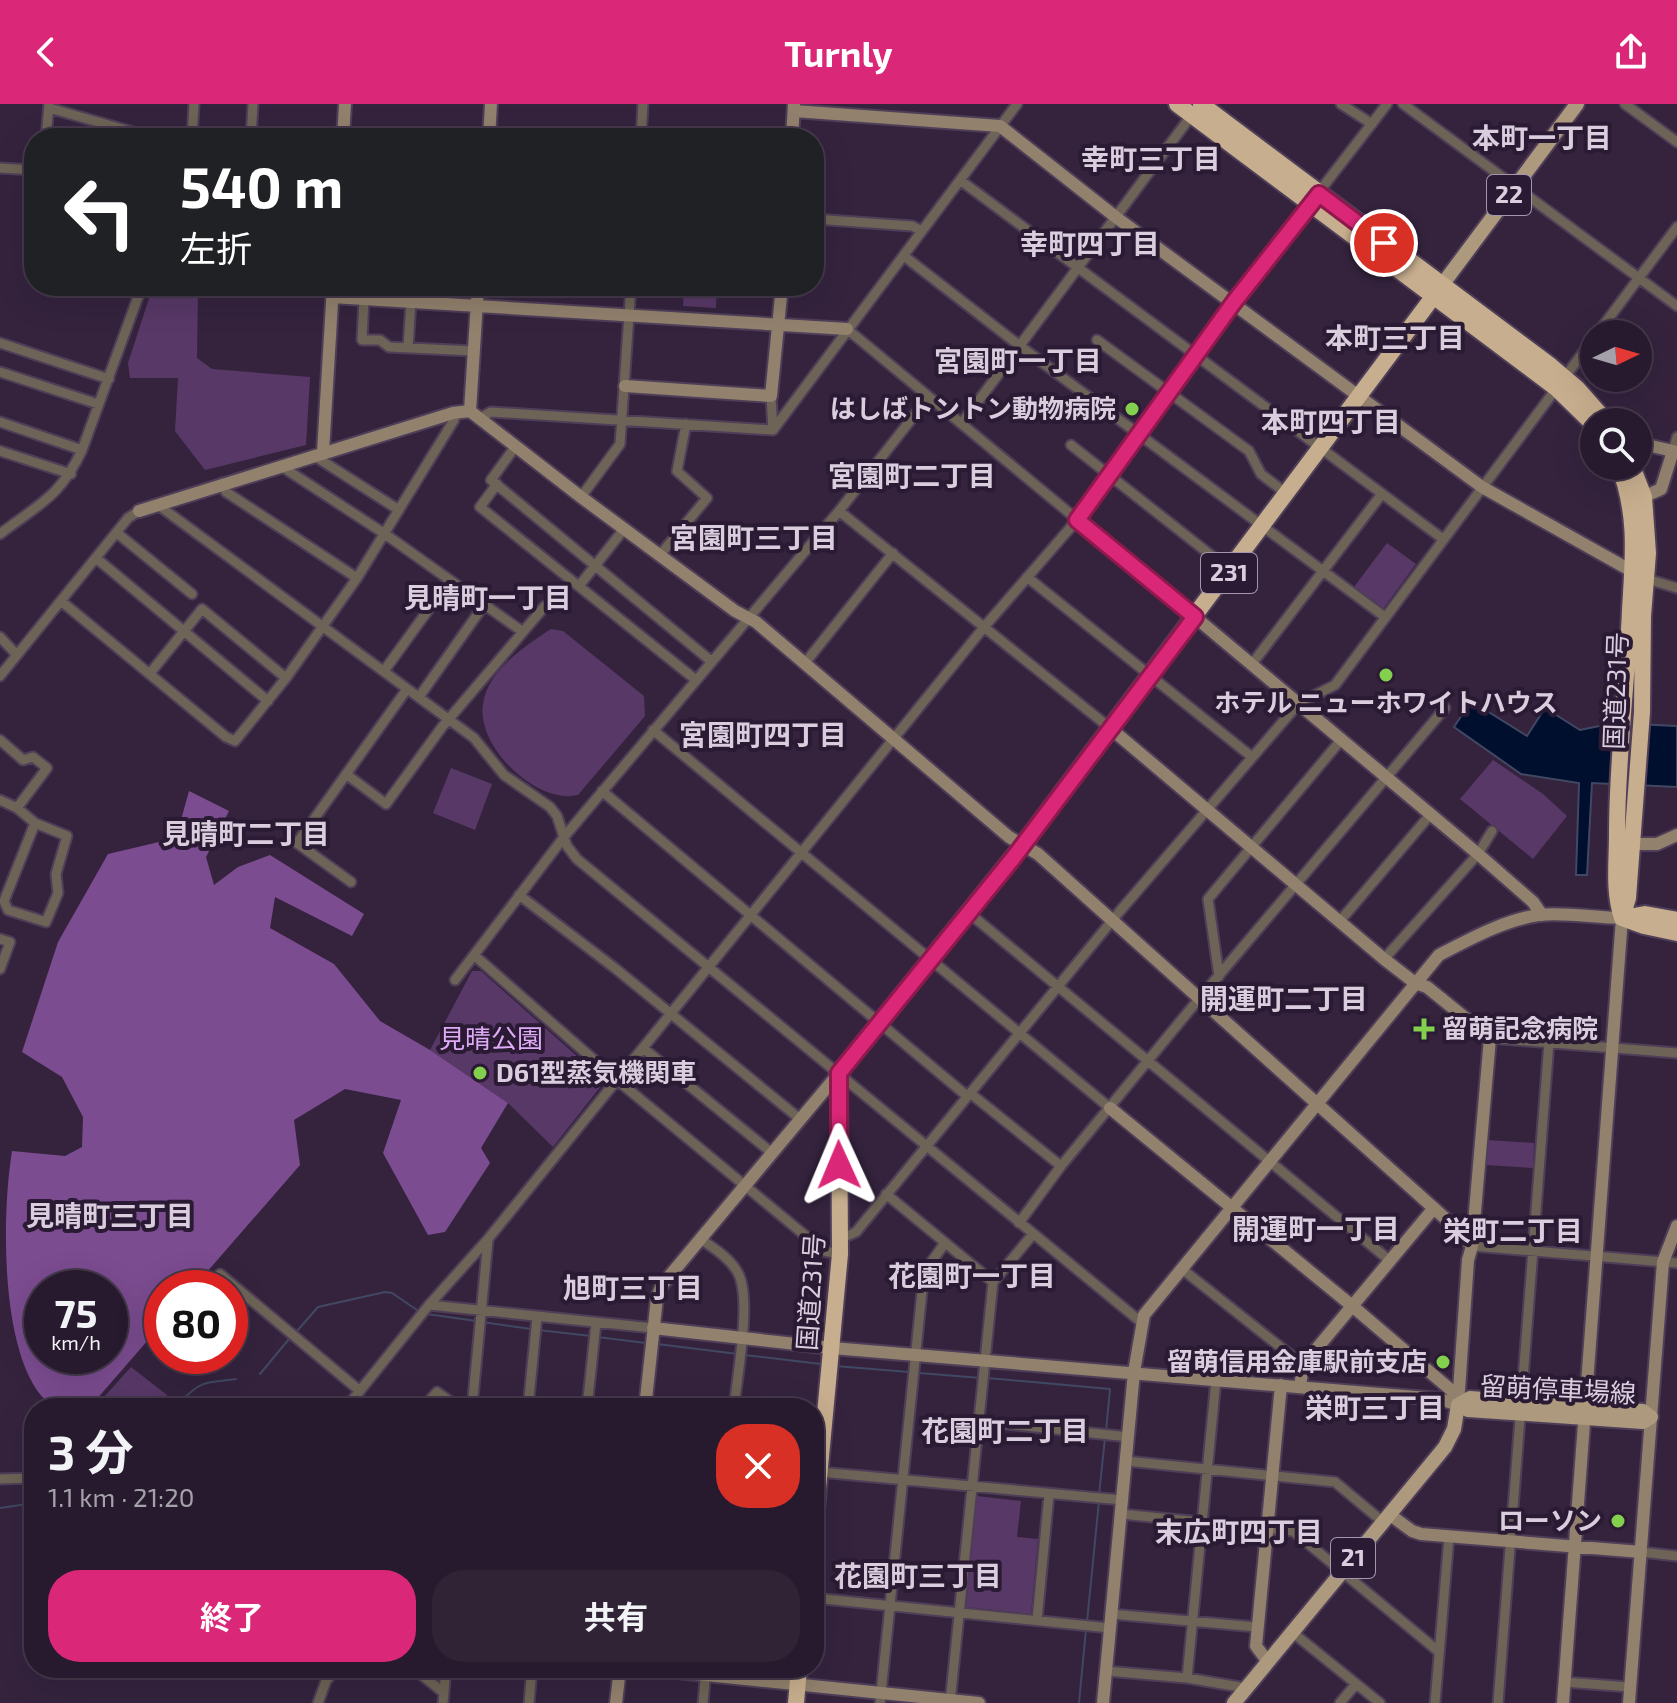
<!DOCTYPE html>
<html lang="ja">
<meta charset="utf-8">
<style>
body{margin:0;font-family:"Exo 2","Noto Sans JP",sans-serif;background:#302336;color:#f1f3f6;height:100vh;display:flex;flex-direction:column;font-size:30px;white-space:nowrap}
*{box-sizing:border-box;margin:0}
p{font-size:26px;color:#a5a1aa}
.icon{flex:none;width:44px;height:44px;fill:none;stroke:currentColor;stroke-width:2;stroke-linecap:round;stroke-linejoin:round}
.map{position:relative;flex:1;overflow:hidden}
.drawer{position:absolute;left:24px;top:1294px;width:800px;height:280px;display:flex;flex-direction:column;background:#281a2e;border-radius:32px;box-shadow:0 8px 32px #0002,0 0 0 2px #44384a}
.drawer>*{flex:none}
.banner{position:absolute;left:24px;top:24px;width:800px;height:168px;border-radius:32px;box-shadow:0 8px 32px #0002,0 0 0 2px #44384a;background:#202124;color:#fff;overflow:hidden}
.needle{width:52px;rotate:85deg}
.tools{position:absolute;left:1580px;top:216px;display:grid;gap:16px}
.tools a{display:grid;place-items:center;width:72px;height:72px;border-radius:50%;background:#281a2e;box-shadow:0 8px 32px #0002,0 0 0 2px #44384a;font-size:40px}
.speed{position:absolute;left:24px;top:1166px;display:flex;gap:16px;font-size:40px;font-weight:700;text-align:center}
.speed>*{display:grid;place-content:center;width:104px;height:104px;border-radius:50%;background:#281a2e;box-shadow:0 8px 32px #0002,0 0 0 2px #44384a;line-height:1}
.speed small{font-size:20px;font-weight:400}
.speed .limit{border:12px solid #d22;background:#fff;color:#111}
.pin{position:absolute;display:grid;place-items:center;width:68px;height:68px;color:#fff;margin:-34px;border:4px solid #fff;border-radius:50%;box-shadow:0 2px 8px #0007}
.me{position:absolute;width:88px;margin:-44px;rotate:359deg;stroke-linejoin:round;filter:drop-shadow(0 0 6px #0008)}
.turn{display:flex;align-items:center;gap:28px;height:168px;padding:0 24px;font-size:36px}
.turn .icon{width:104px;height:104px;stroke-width:2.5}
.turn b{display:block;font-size:56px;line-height:68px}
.round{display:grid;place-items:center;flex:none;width:84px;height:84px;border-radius:32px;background:#302336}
.summary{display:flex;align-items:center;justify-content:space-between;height:136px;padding:0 24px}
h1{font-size:48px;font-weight:700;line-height:60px}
.cta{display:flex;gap:16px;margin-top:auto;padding:16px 24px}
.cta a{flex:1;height:92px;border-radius:32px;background:#db2777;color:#fff;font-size:32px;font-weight:700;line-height:92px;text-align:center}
.cta a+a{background:#302336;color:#f1f3f6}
header{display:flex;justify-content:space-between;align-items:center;height:104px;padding:0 24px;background:#db2777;color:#fff;font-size:36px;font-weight:700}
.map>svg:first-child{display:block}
.green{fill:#583867}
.forest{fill:#7b4c90;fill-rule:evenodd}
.water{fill:#000f2e;stroke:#414863;stroke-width:2}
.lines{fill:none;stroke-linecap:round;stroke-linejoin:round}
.stream{stroke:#414863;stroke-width:2}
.street-casing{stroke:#4f3e58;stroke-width:13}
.secondary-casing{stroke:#4f3e58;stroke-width:16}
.primary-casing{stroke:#4f3e58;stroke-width:18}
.highway-casing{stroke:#4f3e58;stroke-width:20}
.street{stroke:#6d6356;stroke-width:9}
.secondary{stroke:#91816d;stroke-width:12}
.primary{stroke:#ad997e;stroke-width:14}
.highway{stroke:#c7ae8e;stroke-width:16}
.route-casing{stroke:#8e194d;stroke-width:20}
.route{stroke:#db2777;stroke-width:14}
.poi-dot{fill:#83d04e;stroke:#2b1a33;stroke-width:3}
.labels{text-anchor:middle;stroke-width:8;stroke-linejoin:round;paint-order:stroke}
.shield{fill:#2b1a33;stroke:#a597ab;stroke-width:2}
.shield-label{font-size:24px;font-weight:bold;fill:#d9cdde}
.poi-label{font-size:26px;font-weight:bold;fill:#d9cdde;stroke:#2b1a33;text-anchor:end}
.street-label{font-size:26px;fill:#d9cdde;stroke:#2b1a33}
.park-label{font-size:26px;fill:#dfabf7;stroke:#2b1a33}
.neighbourhood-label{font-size:28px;font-weight:bold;fill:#d9cdde;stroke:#2b1a33}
</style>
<header><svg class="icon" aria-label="back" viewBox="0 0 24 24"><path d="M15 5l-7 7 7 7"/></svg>Turnly<svg class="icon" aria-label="share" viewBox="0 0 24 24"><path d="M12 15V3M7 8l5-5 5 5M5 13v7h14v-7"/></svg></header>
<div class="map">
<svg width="1677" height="1599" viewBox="0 0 1677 1599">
<rect width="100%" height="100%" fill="#35233e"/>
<!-- green -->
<path class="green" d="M153 182H198L197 254 212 265 310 273 306 341 205 366 175 327 178 274H130L128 259Z
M684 182H717L716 204 683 202Z
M1387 439 1416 460 1383 505 1354 483Z
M551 525 563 527 644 592 645 612 578 691C537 701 476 643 483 600 488 566 525 542 551 525Z
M1493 656 1543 690 1567 712 1533 755 1460 695Z
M451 664 492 680 475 726 433 709Z
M472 867H481L605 977 553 1043 508 999 430 946Z
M1487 1036 1534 1039 1533 1064 1486 1061Z
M131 1263 167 1291 162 1304H94Z
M977 1392 1021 1397 1017 1433 1038 1435 1031 1510 966 1503Z"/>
<!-- forest -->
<path class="forest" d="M189 687 229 707 206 753 214 781 238 763 270 751 364 810 352 832 275 793 270 824 334 860 380 917 430 946 508 999 481 1044 490 1059 445 1128 428 1131 383 1049 401 996 345 985 294 1016 300 1061 193 1184H162V1220L89 1304C78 1304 61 1307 52 1302 0 1264 1 1115 12 1047L65 1052 82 1043 83 1013 62 973 22 948 58 838 108 750 176 734ZM42 1184H110V1252H42Z"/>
<!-- water -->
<path class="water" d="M1471 597 1527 632 1545 604 1580 626 1614 619 1677 622V683L1592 679 1587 771H1576L1579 679 1521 670 1454 623Z"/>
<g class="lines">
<!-- stream -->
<path class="stream" d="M427 1210 476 1217
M482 1218 531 1225
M538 1226 591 1232
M297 1227 318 1203 385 1188 392 1189 417 1206
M597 1233 646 1239
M657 1240 738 1250
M744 1251 821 1260
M835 1262 909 1268
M919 1269 981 1274
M260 1270 289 1235
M987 1274 1110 1285 1106 1327
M175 1304C199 1277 202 1279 236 1275
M1099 1391 1105 1334
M0 1404 34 1399
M1087 1518 1099 1397
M1079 1599 1086 1525"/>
<defs>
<path id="street" d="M1341 0 1372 20
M1403 0 1677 202
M1625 0 1677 38
M49 4 154 34
M46 34 49 0
M192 34 194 0
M251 34 253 0
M641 34 643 0
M0 64 34 66
M960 76 1443 435
M814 115 912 122 922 127
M904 152 1020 242 1385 513
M364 195 362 236H380L389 243 474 247
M847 225 1195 513
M1597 230 1677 123
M1097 236 1249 347 1261 370 1287 390
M0 239 109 275
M408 244 411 197
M0 268 98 300
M771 292 773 326
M478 315 491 308 773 326 1017 0
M0 318 82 346
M962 319 1194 8
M1071 341 1231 467
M515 343 491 376 711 557
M0 347 71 370
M1673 347 1677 333
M313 351 399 406
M281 362 385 430 523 528
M222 379 226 388 357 474
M497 380 480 403 696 576
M581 393 620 340 631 182
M158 401 474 634 504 671 550 703 557 712 567 742 577 755 1141 1218
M839 407 1110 624
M117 429 192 490
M0 430C39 400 60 393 82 346L142 182
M660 451 707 394 677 367 686 320
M96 454 268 597
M1027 473 1252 653
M1647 475 1677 484
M579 482 624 425
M61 497 226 633 235 637 286 574 357 474 454 316 453 309
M0 533 17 551
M805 559 893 449
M1252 560 1381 391
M384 567 450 476
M151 568 202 505 286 574
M0 572 128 414 139 407
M419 593 484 501
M653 626 1110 1004
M0 636 23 656 33 653 47 664 17 704
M346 670 386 700 442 623 545 502
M602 687 967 992
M0 696 17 704 35 719 67 732 56 770 58 789 46 818 8 806 4 797 35 719
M351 778 297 739 407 585
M519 791 616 865 800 1015
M969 809 1389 1156
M1340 817 1430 711
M0 835 10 838 0 865
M474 851 617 976 824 1147 840 1150
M1384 855 1478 750 1492 727
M1219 872 1208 795 1341 636
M455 876 564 733 839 407 928 294
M1490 934 1677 949
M643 944 772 1049
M970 989 1061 1062
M886 1090 993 1178
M1019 1119 1061 1062 1193 902 1445 604
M840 1135 856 1128 1120 807 1299 599 1335 581 1594 234
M702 1136C715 1145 730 1154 738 1169 752 1195 737 1272 734 1304
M1472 1142 1677 1159
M1182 1165 1303 1261
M220 1170 360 1287
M429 1201 653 1224
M346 1304 429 1201 488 1135 985 522 1077 416 1234 198 1387 0
M423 1304 437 1288 459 1304
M472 1304 488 1136
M528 1304 537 1213
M587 1304 596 1219
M978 1317 1129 1333
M1126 1357 1335 1378 1383 1418
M820 1368 1122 1396
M0 1375 34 1374
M1121 1410 1293 1427 1438 1547
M1641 1448 1677 1452
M814 1494 1110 1524
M1111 1510 1257 1523
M1037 1516 1049 1390
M1292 1528 1380 1599
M413 1564 444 1589
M1106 1567 1187 1574 1246 1584
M1187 1574 1216 1276
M1564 1578 1630 1583
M318 1599 326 1577 336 1564
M443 1599 446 1564
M529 1599 532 1564
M703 1599 706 1564
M880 1599 924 1168 945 1139
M950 1599 993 1178 1033 1130
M1340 1599 1356 1580
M1435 1599 1449 1433
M1498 1599 1549 938"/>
<path id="secondary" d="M794 7 1000 22 1117 114 1482 383 1637 470
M343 34 345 0
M489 34 491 0
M792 34 794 0
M332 193 847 225
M625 282 771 292 782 182
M470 307 581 393 735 507 756 518 1009 733 1038 750 1456 1124 1472 1142
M470 307 478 182
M1638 339 1677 348
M323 348 333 182
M1639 395 1661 385 1673 347
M139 407 453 309 470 307
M1195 513 1478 750 1533 798 1542 811
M1630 740H1657L1677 731
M1110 1004 1351 1201 1458 1292
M653 1224 832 1244 1440 1295 1458 1301 1468 1156 1472 1142 1490 934 1427 883 1415 879 1384 855 1110 624
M1300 1283 1303 1261 1434 1104
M645 1304 657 1194 662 1181 839 969
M1389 1410 1412 1427 1421 1430 1641 1448
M1268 1558 1256 1542 1281 1281
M638 1564 979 1599
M616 1599 620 1564
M1103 1599 1134 1268 1144 1211 1439 851C1470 835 1504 816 1539 811 1566 808 1595 814 1622 814L1563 1599
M1629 1599 1663 1158 1677 1122"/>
<path id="primary" d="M1442 181 1577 0
M1458 1301 1470 1294 1643 1307 1651 1313
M1458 1301 1468 1306 1643 1318 1651 1313
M1234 1599 1445 1343 1454 1325 1458 1301"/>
<path id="highway" d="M1177 0 1556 284 1594 321
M1201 0 1551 262 1577 284 1607 318
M1619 362C1638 412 1633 454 1630 506 1627 581 1617 655 1617 730 1617 759 1613 786 1622 814
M1622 814 1628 794 1642 608 1643 512 1648 449 1644 393 1632 362
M1622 814 1644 822 1677 829
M1623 814 1645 810 1677 816
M814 1427 840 1150 839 969 1022 742 1442 181
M796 1599 799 1564"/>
</defs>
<!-- street casing -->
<use href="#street" class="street-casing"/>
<!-- secondary casing -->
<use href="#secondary" class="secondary-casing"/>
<!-- primary casing -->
<use href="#primary" class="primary-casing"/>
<!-- highway casing -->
<use href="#highway" class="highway-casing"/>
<!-- street -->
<use href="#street" class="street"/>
<!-- secondary -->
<use href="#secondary" class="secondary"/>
<!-- primary -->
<use href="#primary" class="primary"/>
<!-- highway -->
<use href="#highway" class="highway"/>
</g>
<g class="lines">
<defs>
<path id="route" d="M839 1061V969L1014 753 1195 513 1077 416 1234 198 1319 90 1384 139"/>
</defs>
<!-- route casing -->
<use href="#route" class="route-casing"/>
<!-- route -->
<use href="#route" class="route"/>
</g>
<!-- markers -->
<g class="poi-dot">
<circle cx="1132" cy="305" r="8"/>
<circle cx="1386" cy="571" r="8"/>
<path d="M1420 913h8v8h8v8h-8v8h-8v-8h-8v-8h8z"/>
<circle cx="480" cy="969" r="8"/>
<circle cx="1443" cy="1258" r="8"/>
<circle cx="1618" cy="1417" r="8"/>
</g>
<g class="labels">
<!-- shield labels -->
<g class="shield">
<rect x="1487" y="71" width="44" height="40" rx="6"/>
<rect x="1201" y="449" width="56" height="40" rx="6"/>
<rect x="1331" y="1434" width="44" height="40" rx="6"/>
</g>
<g class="shield-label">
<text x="1509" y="99">22</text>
<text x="1229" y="477">231</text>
<text x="1353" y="1462">21</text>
</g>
<!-- poi labels -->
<g class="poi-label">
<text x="1116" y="314">はしばトントン動物病院</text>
<text x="1386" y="608" text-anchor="middle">ホテル ニューホワイトハウス</text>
<text x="1442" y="934" text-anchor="start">留萌記念病院</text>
<text x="496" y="978" text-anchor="start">D61型蒸気機関車</text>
<text x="1427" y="1267">留萌信用金庫駅前支店</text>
<text x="1602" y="1426">ローソン</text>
</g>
<!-- street labels -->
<g class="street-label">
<text transform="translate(1616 587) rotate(-88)" y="9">国道231号</text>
<text transform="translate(811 1188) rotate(-86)" y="9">国道231号</text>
<text transform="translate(1558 1286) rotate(3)" y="9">留萌停車場線</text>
</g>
<!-- park labels -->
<g class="park-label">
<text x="491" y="944">見晴公園</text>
</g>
<!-- neighbourhood labels -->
<g class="neighbourhood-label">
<text x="1542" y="44">本町一丁目</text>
<text x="1151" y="65">幸町三丁目</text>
<text x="1090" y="150">幸町四丁目</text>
<text x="1395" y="244">本町三丁目</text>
<text x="1018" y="267">宮園町一丁目</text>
<text x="1331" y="328">本町四丁目</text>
<text x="912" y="382">宮園町二丁目</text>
<text x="754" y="444">宮園町三丁目</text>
<text x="488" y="504">見晴町一丁目</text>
<text x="763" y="641">宮園町四丁目</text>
<text x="246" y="740">見晴町二丁目</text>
<text x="1284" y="905">開運町二丁目</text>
<text x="110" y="1122">見晴町三丁目</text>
<text x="1316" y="1135">開運町一丁目</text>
<text x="1513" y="1137">栄町二丁目</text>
<text x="972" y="1182">花園町一丁目</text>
<text x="633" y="1194">旭町三丁目</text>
<text x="1375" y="1314">栄町三丁目</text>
<text x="1005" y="1337">花園町二丁目</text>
<text x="1239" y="1438">末広町四丁目</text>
<text x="918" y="1482">花園町三丁目</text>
</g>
</g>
</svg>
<div class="tools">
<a><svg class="needle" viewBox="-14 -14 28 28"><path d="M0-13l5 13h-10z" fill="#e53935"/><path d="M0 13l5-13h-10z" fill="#a5a1aa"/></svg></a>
<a><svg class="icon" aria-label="search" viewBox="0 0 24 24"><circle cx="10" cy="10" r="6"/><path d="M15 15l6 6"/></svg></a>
</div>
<div class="speed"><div>75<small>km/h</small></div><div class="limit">80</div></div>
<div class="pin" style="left:1384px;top:139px;background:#d93025"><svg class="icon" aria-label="arrive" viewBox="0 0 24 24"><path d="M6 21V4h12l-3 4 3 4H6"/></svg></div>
<svg class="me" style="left:839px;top:1061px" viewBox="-20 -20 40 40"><path d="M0-17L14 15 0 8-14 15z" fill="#db2777" stroke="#fff" stroke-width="4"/></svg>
<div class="banner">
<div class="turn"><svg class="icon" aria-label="left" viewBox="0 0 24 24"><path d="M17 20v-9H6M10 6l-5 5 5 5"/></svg><div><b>540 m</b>左折</div></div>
</div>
<section class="drawer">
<div class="summary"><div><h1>3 分</h1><p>1.1 km · 21:20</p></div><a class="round" style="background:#d93025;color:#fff"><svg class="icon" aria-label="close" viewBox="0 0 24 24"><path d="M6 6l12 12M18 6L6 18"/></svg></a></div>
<div class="cta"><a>終了</a><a>共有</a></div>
</section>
</div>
